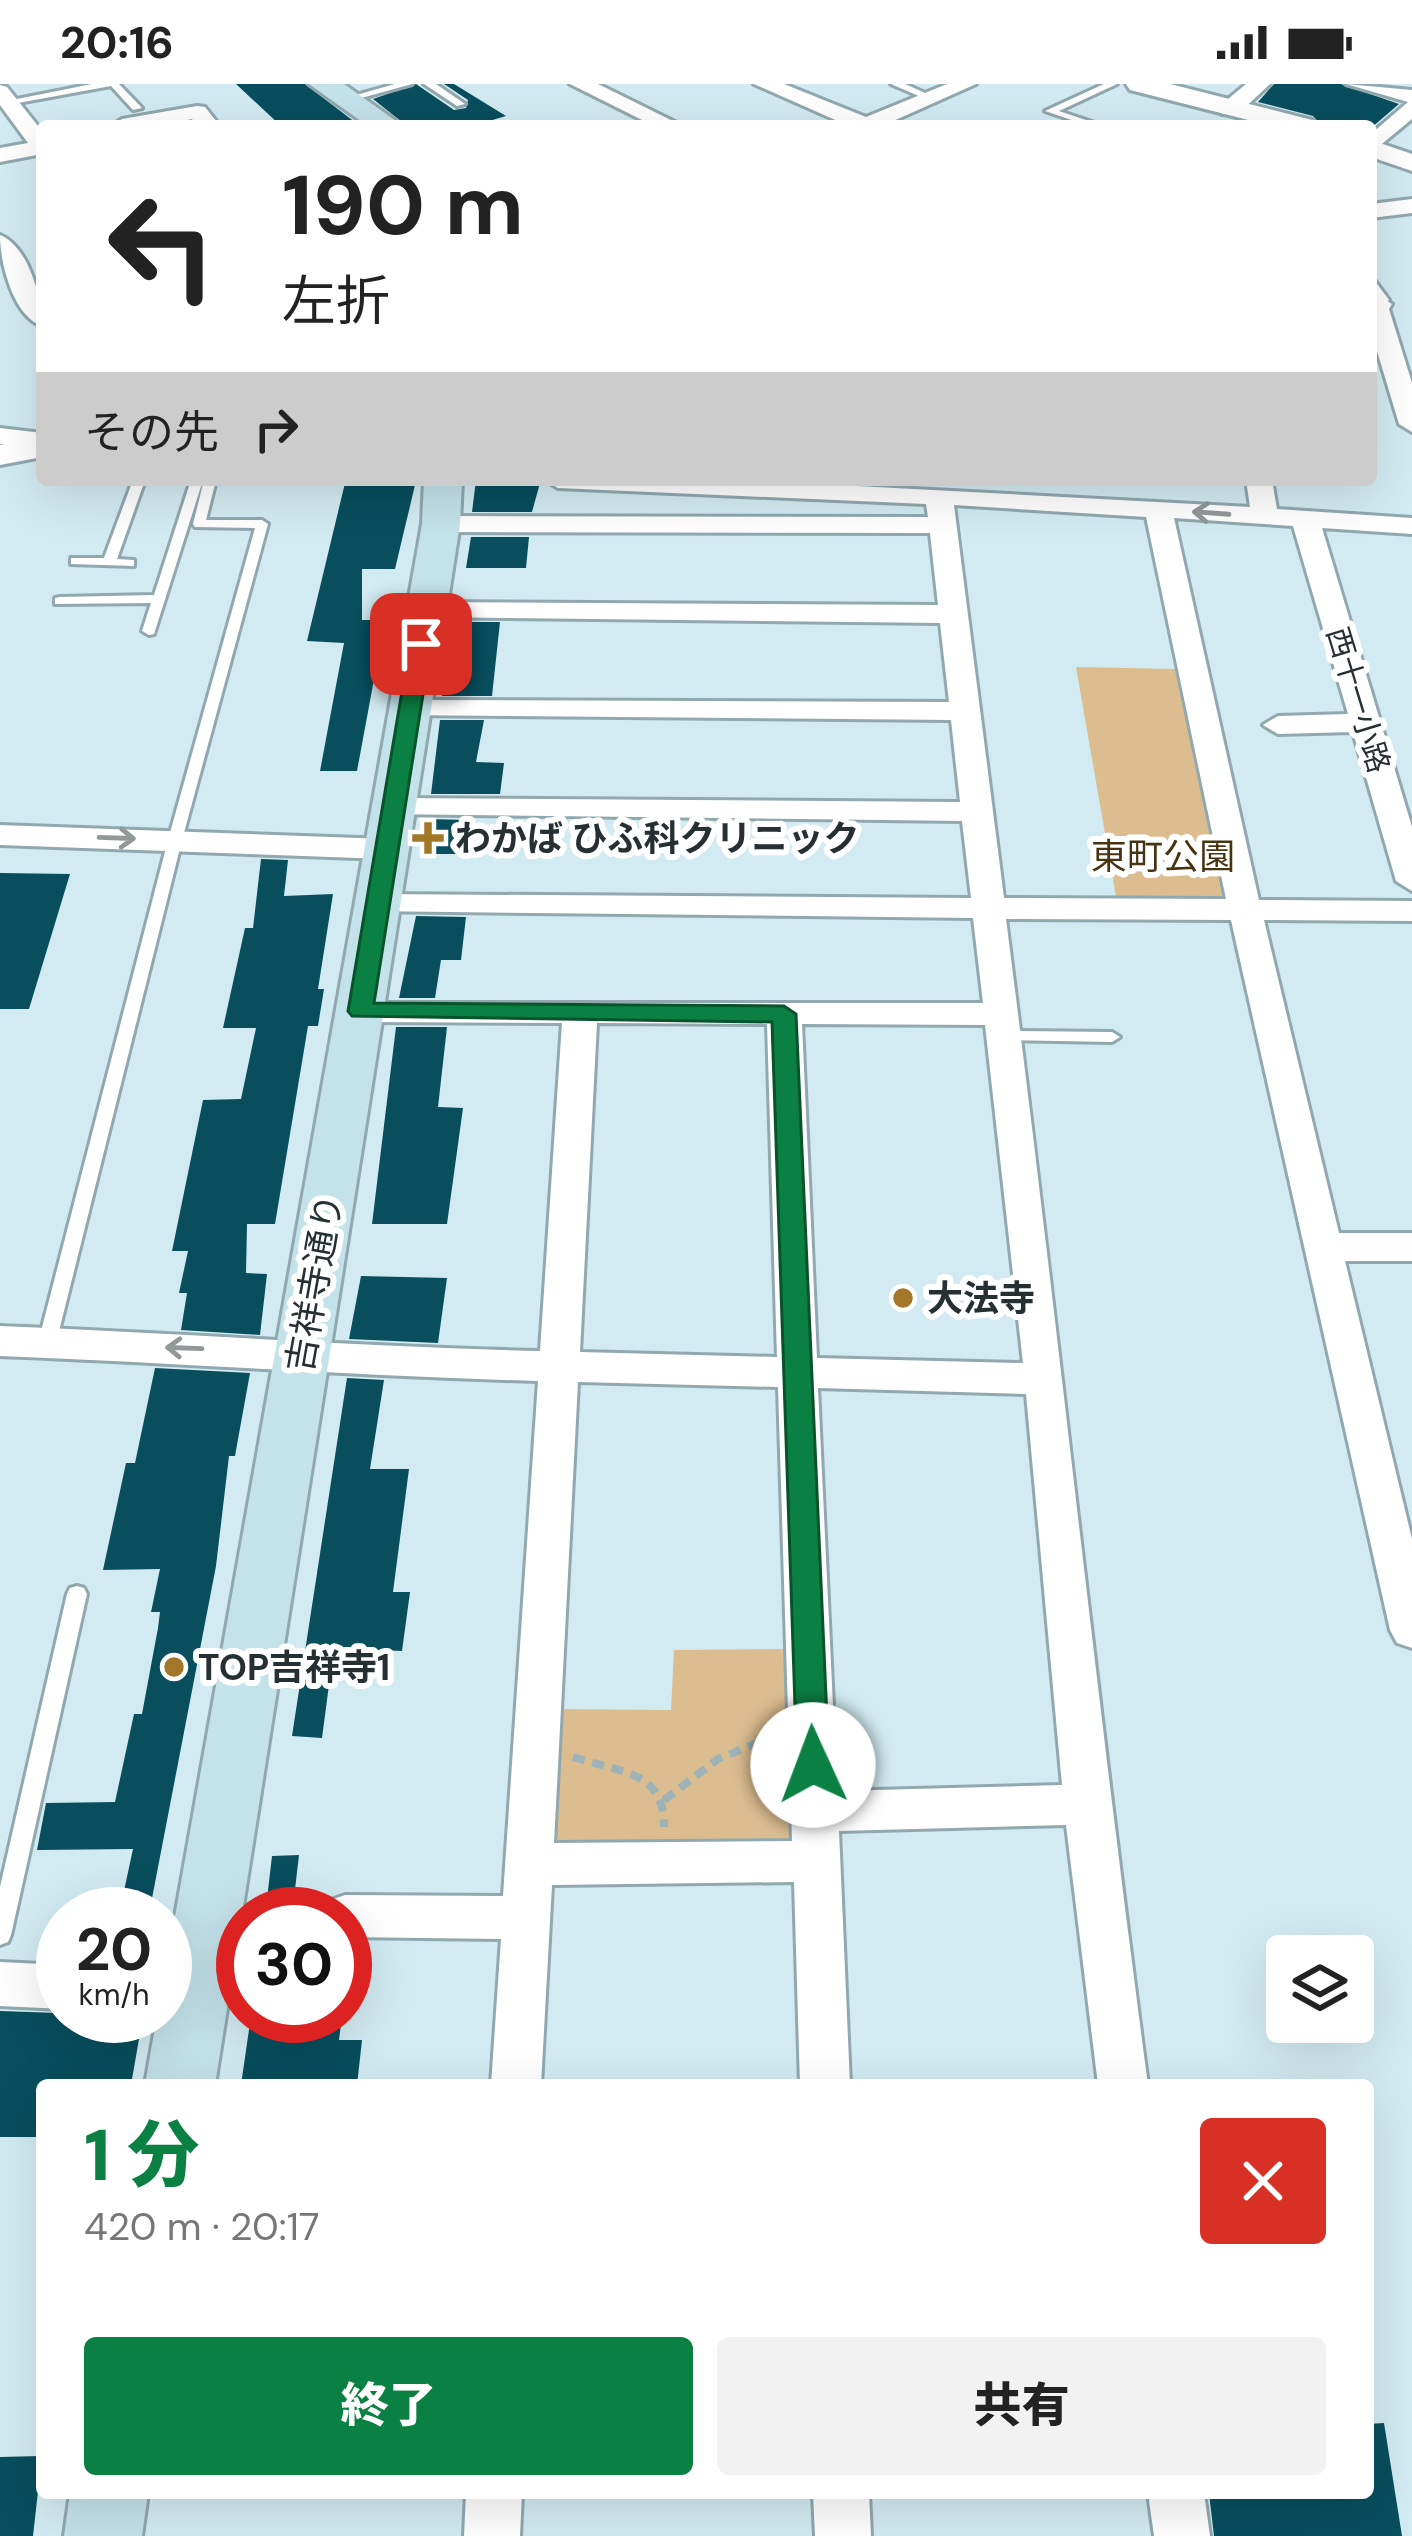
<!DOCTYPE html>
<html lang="ja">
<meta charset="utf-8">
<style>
body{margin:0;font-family:"DM Sans","Noto Sans JP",sans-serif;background:#f2f2f2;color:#222;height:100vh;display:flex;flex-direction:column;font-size:45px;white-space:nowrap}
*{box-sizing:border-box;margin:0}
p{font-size:39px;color:#767676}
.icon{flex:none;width:66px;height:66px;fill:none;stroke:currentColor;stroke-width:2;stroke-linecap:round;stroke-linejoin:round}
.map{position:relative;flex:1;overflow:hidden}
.drawer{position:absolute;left:36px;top:1995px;width:1338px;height:420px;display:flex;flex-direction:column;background:#fff;border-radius:12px;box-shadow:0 12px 48px #0002}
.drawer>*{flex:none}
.banner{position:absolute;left:36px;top:36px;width:1341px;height:366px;border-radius:12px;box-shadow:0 12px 48px #0002;background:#fff;color:#222;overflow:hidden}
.buttons{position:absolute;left:1266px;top:1851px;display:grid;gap:24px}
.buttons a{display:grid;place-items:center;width:108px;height:108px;border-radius:12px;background:#fff;box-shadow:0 12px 48px #0002;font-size:60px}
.speed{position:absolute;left:36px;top:1803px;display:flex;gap:24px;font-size:60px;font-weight:700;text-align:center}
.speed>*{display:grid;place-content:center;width:156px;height:156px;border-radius:50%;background:#fff;box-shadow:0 12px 48px #0002;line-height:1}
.speed small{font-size:30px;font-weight:400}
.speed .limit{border:18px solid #d22;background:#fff;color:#111}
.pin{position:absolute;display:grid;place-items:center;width:102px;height:102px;color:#fff;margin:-51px;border-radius:24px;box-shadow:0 6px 18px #0006}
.me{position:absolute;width:132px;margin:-66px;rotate:358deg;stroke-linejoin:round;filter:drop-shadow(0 0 9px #0008)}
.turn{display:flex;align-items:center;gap:42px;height:252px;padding:0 48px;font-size:54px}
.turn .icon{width:156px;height:156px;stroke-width:2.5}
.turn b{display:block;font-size:84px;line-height:102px}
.then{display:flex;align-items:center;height:114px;padding:0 48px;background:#0003;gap:24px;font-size:45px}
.round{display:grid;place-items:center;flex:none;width:126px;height:126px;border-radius:12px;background:#f2f2f2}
.summary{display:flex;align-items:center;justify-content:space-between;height:204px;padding:0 48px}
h1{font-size:72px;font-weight:800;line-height:90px;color:#0b8043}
.cta{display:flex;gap:24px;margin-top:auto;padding:24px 48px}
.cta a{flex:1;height:138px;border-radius:12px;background:#0b8043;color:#fff;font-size:48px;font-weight:800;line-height:138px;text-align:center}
.cta a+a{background:#f2f2f2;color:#222}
.status{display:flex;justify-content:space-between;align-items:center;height:84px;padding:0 60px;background:#fff;direction:ltr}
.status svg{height:33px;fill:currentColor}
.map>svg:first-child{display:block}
.green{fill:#dbbd90}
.building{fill:#084e5d}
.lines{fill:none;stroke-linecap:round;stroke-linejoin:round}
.service-casing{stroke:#91a8af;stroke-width:6}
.minor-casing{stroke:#91a8af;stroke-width:6}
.tertiary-casing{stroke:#91a8af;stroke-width:6}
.secondary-casing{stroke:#91a8af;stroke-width:6}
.path{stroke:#9eb3b8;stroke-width:8;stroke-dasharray:12 8;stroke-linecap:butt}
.service{fill:#fff;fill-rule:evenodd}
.minor{fill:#fff;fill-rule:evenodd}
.tertiary{fill:#fff;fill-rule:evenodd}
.secondary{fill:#c4e2ea;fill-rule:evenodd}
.oneway{stroke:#929898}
.route{fill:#0b8043;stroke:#07532c;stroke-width:3}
.poi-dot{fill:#a37728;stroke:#fff;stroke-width:4.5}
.labels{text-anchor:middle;stroke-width:12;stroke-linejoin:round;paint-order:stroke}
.far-street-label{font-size:30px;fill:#263032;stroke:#fff}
.poi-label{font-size:36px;font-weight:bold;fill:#263032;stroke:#fff;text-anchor:start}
.park-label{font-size:36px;fill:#483412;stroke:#fff}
.street-label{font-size:36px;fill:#263032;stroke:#fff}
</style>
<div class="status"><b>20:16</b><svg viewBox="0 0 49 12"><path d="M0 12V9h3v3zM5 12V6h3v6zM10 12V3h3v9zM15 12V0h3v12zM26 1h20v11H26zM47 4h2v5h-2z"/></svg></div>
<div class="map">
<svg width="1412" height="2452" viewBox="0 0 1412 2452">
<rect width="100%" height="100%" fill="#d2ebf2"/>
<!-- green -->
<path class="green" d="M1076 583 1176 585 1230 827 1118 824Z
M793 1565 795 1759 564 1765 544 1750 551 1625 671 1626 674 1566Z"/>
<!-- building -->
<path class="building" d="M236 0H305L360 42H281Z
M416 0 454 26 466 24 468 16 444 0H454L506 32 472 42H407L373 15Z
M1274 0H1341L1399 20 1371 44 1322 42 1313 32 1258 18Z
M476 396 540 399 532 428H472Z
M345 399 415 401 395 485H362V536H385L357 687H320L344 559 307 557Z
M471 453H529L526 484H466Z
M463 538H500L492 612H442L455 547H461Z
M440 636H484L476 678 504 679 500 710H431Z
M425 735 470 736 467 770H420Z
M261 775 288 776 284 812 333 810 318 905H324L318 942H308L275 1140H247L246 1189 267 1190 260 1251 181 1246 187 1209H179L188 1167H172L203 1016 241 1015 256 944H223L245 844H253Z
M0 789 70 790 29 925H0Z
M416 832 466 833 461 876H441L435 914H399Z
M396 943H447L438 1023 463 1024 447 1140H372Z
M361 1192 447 1194 438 1259 349 1255Z
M155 1284 250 1289 235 1372H229L216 1482 149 1830H119L133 1765 37 1766 46 1719 115 1718 134 1630H142L158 1544 160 1528H151L160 1485 103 1486 126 1379H135Z
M347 1294 384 1296 370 1385H409L393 1508H410L402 1567 380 1566 378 1578H332L322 1654 292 1652Z
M299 1771 294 1814 267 1815 272 1772Z
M0 1927 143 1932 131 2001H42V2053H0Z
M251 1932H342L339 1956H362L357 2001H241Z
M1384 2339 1402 2452H1214L1209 2409H1368V2340Z
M42 2372 33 2452H0V2373Z"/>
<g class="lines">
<defs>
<path id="service" d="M92 0H119L142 24 133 26 111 2 7 21 2 18Z
M395 0H412L347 18 342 15Z
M424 0H436L465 20 457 22Z
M891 0H905L936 14 928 16Z
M1104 0H1117L1059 27 1104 42H1089L1045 27Z
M1371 196 1375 197 1389 216 1384 222 1374 220 1377 216 1371 207Z
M133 396H145L117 475 134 476V482L71 480V474H104Z
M191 396H203L154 550 149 551 142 547 151 519 55 520V514L60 513 154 511Z
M204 396H216L206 436H262L268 440 182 756 56 1259 47 1266 38 1259 168 756 255 444 195 443 193 440Z
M1003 947 1112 948 1120 953 1112 958 997 956 995 952 997 948Z
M77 1502 84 1504 87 1510 11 1851 8 1858 0 1861V1803L67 1510 70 1504Z"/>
<path id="minor" d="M570 0H598L683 42H654Z
M754 0H784L866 33 947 0H976L882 42H849Z
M1246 0H1270L1238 30H1222V20Z
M1346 0 1412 6V35L1371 69V50L1408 18Z
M0 1 7 3 42 47V70L0 78V64L28 59 0 21Z
M197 22 205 23 220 42H197L192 35 157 42H111L122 35Z
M1412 115V129L1371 134V120Z
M0 151C29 163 42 214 42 242 13 232 0 179 0 151Z
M1380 213 1392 220 1389 225 1412 299V348L1399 340 1371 247V215Z
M0 344 42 349V365L0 360Z
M545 396H745L1250 423 1246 396H1272L1277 425 1412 434V450L1322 444 1412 743V807L1396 797 1353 648 1278 650 1263 641 1278 632 1348 630 1293 442 1174 434 1259 816 1412 817V837L1264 836 1339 1149H1412V1177H1345L1412 1455V1564L1397 1559 1390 1546 1231 836 1006 835C1056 1223 1096 1613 1148 2001H1098L1066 1741 839 1747 850 2001H800L794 1798 552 1801 541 2001H491L501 1855 345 1853V1830H322L328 1817 345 1811 503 1812 538 1297C358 1292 180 1279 0 1272V1242C180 1249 360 1263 540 1267L562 939 361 938 349 935 344 927 349 919H983L973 834 367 827 362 820 367 813 379 810 971 814 962 737 382 730 377 723 393 714 960 718 951 636 399 631 395 625 399 619 410 616 949 618 940 539 416 533 412 527 416 521 426 518 938 521 930 449 441 448 427 440 441 432 928 433 926 420 558 404ZM954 421 1146 433 1226 815 1004 814ZM597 939 767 940 777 1273 580 1268ZM802 940 985 941 1023 1279 817 1274ZM578 1298 778 1303 792 1757 554 1759ZM818 1304 1026 1310 1062 1701 837 1707Z
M0 741 386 755 402 765 386 775 0 761Z
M0 1878 63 1881V1925L0 1922Z
M466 2409H522L520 2452H464Z
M813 2409H869L871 2452H815Z
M1148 2409H1204L1210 2452H1154Z"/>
<path id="tertiary" d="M1126 0H1170L1312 36 1316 42H1272L1130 6Z
M1371 56 1412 70V87L1371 73Z
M42 353V373L0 381V361Z"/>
<path id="secondary" d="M309 0H344L403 42H368Z
M424 396H462L460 440 215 2001H145L157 1932H165V1889L422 440Z
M70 2409H148L142 2452H64Z"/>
</defs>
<!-- service casing -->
<use href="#service" class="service-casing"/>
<!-- minor casing -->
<use href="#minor" class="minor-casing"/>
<!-- tertiary casing -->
<use href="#tertiary" class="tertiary-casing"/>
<!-- secondary casing -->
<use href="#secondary" class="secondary-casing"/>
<!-- path -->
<path class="path" d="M573 1673C620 1689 664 1685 664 1743
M664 1716 718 1675 759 1658 773 1642"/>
<!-- service -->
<use href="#service" class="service"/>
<!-- minor -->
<use href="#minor" class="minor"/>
<!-- tertiary -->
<use href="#tertiary" class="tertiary"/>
<!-- secondary -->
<use href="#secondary" class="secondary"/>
</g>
<!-- one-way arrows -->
<defs><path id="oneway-shaft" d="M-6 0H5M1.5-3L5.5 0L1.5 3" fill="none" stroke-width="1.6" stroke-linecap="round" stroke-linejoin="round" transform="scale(3)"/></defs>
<g class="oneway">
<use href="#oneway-shaft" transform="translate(1211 429) rotate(-176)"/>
<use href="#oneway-shaft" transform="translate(117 754) rotate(2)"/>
<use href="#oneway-shaft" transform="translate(184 1264) rotate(-178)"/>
</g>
<!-- route -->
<path class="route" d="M421 554 431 560 374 919 784 922 796 930 829 1681 824 1690 813 1694 802 1690 797 1681 772 938 352 932 348 927 410 560Z"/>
<!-- markers -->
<g class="poi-dot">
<path d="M422 736h12v12h12v12h-12v12h-12v-12h-12v-12h12z"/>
<circle cx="903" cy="1214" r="12"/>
<circle cx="174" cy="1583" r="12"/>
</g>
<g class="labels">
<!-- far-street labels -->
<g class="far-street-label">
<text transform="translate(1358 616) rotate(73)" y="10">西十一小路</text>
</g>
<!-- poi labels -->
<g class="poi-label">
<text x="455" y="767">わかば ひふ科クリニック</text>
<text x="927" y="1227">大法寺</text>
<text x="198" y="1596">TOP吉祥寺1</text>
</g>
<!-- park labels -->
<g class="park-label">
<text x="1163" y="785">東町公園</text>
</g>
<!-- street labels -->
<g class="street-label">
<text transform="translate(314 1199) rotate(-80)" y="13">吉祥寺通り</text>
</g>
</g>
</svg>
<div class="buttons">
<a><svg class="icon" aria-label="layers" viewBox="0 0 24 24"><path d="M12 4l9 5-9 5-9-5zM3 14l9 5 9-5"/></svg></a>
</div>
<div class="speed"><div>20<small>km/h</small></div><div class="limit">30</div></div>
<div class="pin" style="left:421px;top:560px;background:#d93025"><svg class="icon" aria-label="arrive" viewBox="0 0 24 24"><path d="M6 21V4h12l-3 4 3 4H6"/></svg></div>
<svg class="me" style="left:813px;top:1681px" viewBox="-20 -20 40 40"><circle r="19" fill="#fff"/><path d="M0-13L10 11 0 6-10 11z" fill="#0b8043"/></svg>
<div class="banner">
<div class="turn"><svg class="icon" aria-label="left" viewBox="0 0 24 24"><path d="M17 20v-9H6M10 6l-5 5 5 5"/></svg><div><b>190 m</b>左折</div></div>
<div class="then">その先<svg class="icon" aria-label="right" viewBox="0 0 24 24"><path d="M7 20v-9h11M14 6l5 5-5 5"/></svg></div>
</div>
<section class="drawer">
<div class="summary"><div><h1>1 分</h1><p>420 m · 20:17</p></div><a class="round" style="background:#d93025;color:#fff"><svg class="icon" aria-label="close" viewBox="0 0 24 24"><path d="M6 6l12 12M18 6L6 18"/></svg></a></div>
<div class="cta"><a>終了</a><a>共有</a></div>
</section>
</div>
